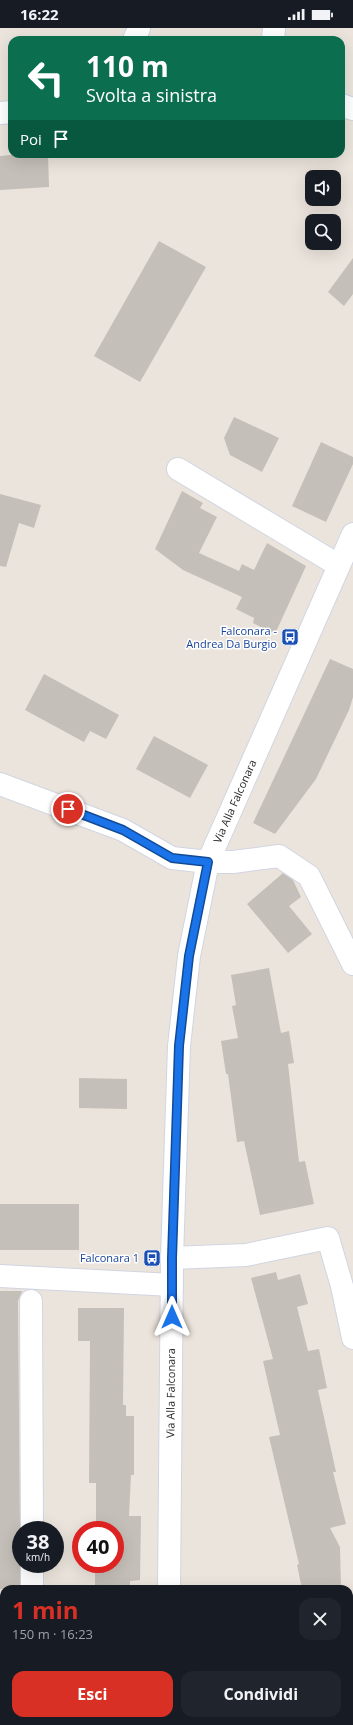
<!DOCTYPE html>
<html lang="it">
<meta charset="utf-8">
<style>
body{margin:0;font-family:"Open Sans",sans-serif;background:#20242c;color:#f1f3f6;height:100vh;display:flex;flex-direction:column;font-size:15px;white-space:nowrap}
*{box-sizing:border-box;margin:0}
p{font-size:13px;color:#9ea1a6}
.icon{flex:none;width:22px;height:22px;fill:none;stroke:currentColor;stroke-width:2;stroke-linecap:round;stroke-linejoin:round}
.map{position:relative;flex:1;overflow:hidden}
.panel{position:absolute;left:0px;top:1557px;width:353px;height:140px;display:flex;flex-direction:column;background:#171b24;border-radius:12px 12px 0 0;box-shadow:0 4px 16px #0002}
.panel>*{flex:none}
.banner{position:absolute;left:8px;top:8px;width:337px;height:122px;border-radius:12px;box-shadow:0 4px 16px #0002;background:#0b6e4f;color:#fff;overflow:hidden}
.controls{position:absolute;left:305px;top:142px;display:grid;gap:8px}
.controls a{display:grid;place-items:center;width:36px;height:36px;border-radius:8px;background:#171b24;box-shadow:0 4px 16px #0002;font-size:20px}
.speed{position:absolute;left:12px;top:1493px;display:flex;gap:8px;font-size:20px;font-weight:700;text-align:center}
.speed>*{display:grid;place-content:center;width:52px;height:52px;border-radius:50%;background:#171b24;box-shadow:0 4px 16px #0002;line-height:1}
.speed small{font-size:10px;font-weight:400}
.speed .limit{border:6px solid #d22;background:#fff;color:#111}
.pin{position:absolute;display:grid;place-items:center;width:34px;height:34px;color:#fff;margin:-17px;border:2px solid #fff;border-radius:50%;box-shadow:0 1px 4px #0007}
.me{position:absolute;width:44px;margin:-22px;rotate:0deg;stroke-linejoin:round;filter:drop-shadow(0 0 3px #0008)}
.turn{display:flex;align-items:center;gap:14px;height:84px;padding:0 12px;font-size:18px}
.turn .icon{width:52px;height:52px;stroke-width:2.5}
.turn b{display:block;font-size:28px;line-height:34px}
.then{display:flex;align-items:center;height:38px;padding:0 12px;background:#0003;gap:8px;font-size:15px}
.round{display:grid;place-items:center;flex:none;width:42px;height:42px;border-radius:12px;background:#20242c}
.summary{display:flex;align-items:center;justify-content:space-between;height:68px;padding:0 12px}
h1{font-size:24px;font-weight:700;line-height:30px;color:#d93025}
.primary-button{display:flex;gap:8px;margin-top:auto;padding:8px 12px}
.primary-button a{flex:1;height:46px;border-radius:12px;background:#d93025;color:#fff;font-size:16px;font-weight:700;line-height:46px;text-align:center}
.primary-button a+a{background:#20242c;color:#f1f3f6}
.status{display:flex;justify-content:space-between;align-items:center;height:28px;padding:0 20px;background:#171b24;direction:ltr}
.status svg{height:11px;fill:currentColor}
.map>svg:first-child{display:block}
.building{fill:#c4bfb8}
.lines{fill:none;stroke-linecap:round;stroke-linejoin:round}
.street-casing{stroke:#d1d5e2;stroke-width:24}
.secondary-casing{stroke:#d1d5e2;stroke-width:24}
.street{stroke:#fff;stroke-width:22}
.secondary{stroke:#fff;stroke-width:22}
.route-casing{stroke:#114b97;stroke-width:10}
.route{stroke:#1a73e8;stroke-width:7}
.labels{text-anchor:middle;stroke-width:3;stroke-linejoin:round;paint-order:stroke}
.transit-label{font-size:11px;fill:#164399;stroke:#fff;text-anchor:end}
.street-label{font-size:11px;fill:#2a2a2a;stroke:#fff}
</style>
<div class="status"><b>16:22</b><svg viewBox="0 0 49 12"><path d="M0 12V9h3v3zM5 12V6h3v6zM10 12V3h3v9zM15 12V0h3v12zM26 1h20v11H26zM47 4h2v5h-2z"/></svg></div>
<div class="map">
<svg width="353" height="1697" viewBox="0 0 353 1697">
<rect width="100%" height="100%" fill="#ebe4dc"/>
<!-- building -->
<path class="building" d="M22 126H48L49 159 0 162V128Z
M159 213 206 239 140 354 94 328Z
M353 230V266L344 278 328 264Z
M234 389 279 410 262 444 230 427 224 410Z
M321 414 353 429V436L326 494 292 478Z
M182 463 203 475 200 480 217 489 199 525 239 543 242 536 254 542 267 515 306 538 275 606 253 595 254 590 236 581 242 569 183 542 155 521Z
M0 466 41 477 34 500 19 495 6 539 0 538Z
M330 631 353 641V669L349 682 316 751 275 806 253 795Z
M44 646 119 687 106 711 90 703 84 714 25 682Z
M154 708 208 737 190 770 136 741Z
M283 845 293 852 301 869 289 878 312 906 288 925 247 876Z
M269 940 281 1005 289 1003 294 1035 288 1036 299 1134 305 1133 314 1176 260 1187 244 1113 237 1114 228 1046H226L221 1013 238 1010 232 978 236 977 231 947Z
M79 1050 127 1051V1081L79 1080Z
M0 1176H79V1222H0Z
M276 1244 278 1252 300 1246 308 1276 297 1279 308 1323 319 1321 327 1360 318 1362 336 1444H333L346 1496 330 1500 340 1519 341 1561H302L297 1537 299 1536 269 1409 280 1407 263 1333 273 1331 251 1250Z
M0 1263H22L18 1273 20 1502 21 1508 20 1561H0Z
M78 1280H124L123 1377H126V1388H134V1447H131L129 1488H141L140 1552 130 1553V1561H95V1536H115V1502H96V1455H89L90 1313H78Z"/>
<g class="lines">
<defs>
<path id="street" d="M134 12 139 0
M273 12 274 0
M341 77 353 81
M0 85 12 84
M178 441 338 537
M0 756 123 802 172 830 208 834H233L279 828 309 848 353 936
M172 1230 246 1227 328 1210 342 1258 353 1310
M0 1248 172 1257
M31 1273 32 1502
M32 1536V1561
M349 1640 353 1635
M0 1687 4 1683
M303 1697 306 1693"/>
<g id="secondary">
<path id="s1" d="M169 1561 172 1230 179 1018 189 928 208 834 353 506"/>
<path d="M168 1697V1693"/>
</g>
</defs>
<!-- street casing -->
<use href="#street" class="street-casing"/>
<!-- secondary casing -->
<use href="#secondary" class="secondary-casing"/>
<!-- street -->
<use href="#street" class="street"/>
<!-- secondary -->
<use href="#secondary" class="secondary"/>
</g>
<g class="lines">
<defs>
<path id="route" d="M68 781 123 802 172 830 208 834 189 928 179 1018 172 1230V1289"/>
</defs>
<!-- route casing -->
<use href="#route" class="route-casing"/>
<!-- route -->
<use href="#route" class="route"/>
</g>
<!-- icons -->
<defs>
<symbol id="bus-square" viewBox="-11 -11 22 22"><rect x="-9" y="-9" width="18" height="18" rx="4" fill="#1a4fb4" stroke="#fff"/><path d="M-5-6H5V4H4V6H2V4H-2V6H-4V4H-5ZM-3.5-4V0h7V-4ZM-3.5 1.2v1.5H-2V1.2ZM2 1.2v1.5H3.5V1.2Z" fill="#fff"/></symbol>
</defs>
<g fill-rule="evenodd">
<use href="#bus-square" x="280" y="599" width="20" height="20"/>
<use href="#bus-square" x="142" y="1220" width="20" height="20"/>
</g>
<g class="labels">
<!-- transit labels -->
<g class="transit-label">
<text x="277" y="607">Falconara -<tspan x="277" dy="13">Andrea Da Burgio</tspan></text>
<text x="139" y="1234">Falconara 1</text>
</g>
<!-- street labels -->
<g class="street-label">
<text dy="4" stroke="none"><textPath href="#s1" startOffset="796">Via Alla Falconara</textPath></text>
<text dy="4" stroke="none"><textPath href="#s1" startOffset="196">Via Alla Falconara</textPath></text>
</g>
</g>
</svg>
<div class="controls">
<a><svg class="icon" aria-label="sound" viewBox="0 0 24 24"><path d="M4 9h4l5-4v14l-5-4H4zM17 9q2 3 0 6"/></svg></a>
<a><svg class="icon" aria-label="search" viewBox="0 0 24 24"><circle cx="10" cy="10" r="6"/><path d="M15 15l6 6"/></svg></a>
</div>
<div class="speed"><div>38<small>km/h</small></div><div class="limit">40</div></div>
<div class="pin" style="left:68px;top:781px;background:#d93025"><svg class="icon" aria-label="arrive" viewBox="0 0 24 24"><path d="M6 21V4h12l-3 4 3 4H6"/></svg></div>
<svg class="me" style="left:172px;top:1289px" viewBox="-20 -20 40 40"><path d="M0-17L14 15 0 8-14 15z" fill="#1a73e8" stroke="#fff" stroke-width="4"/></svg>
<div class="banner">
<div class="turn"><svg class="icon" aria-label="left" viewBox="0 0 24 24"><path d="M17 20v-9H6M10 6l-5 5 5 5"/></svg><div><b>110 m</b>Svolta a sinistra</div></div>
<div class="then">Poi<svg class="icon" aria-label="arrive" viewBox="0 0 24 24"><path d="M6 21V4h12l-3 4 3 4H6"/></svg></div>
</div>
<section class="panel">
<div class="summary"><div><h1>1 min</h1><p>150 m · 16:23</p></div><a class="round"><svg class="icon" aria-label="close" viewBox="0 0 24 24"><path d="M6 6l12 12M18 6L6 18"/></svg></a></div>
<div class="primary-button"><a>Esci</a><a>Condividi</a></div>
</section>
</div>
